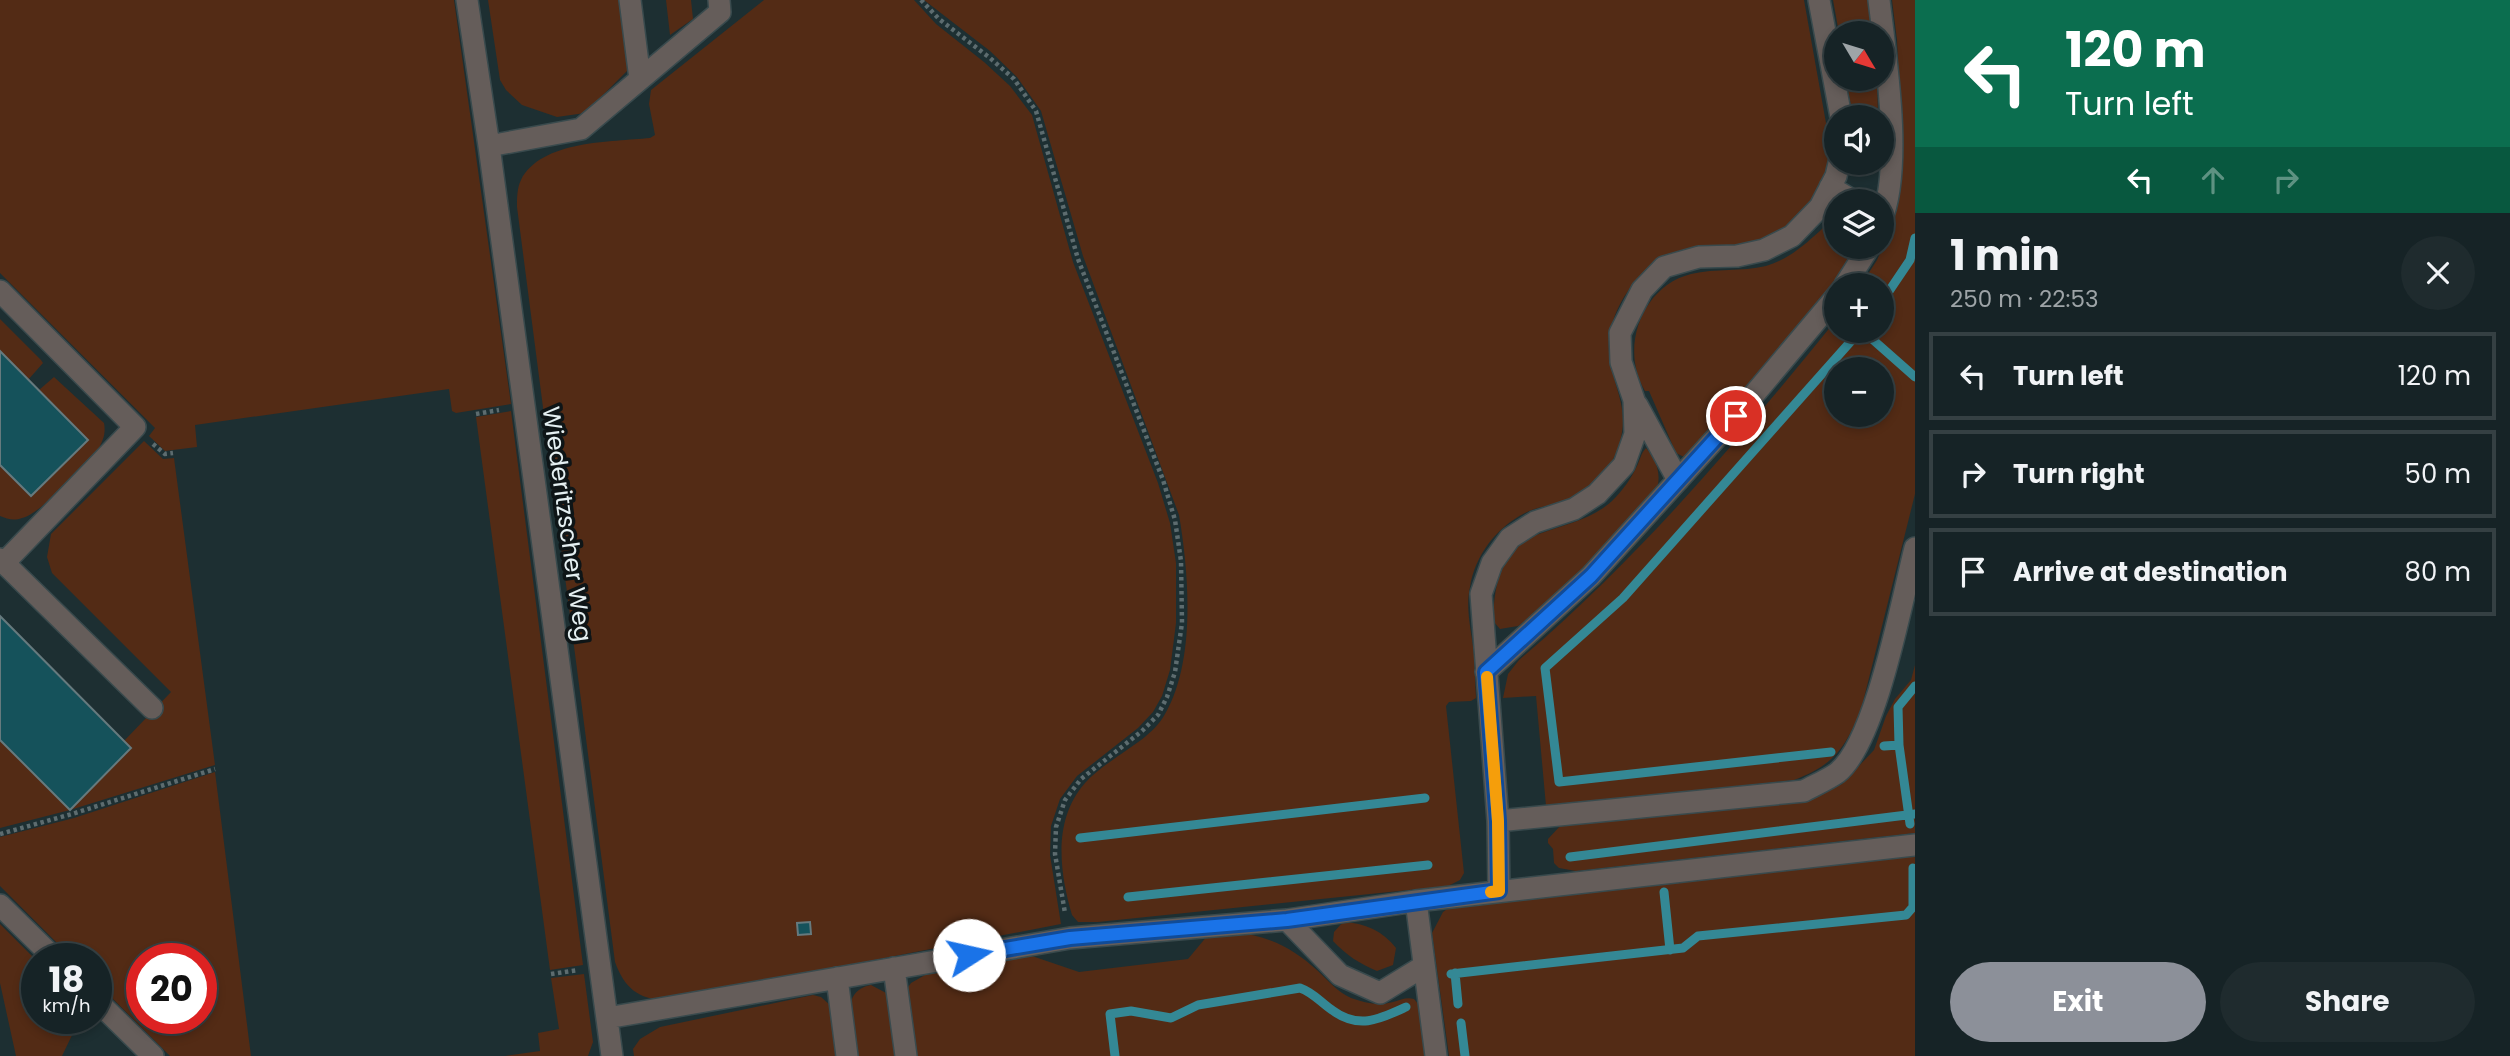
<!DOCTYPE html>
<meta charset="utf-8">
<style>
body{margin:0;font-family:Poppins,sans-serif;background:#1f2b2e;color:#f1f3f6;height:100vh;display:flex;flex-direction:column;font-size:26px;white-space:nowrap}
*{box-sizing:border-box;margin:0}
p{font-size:23px;color:#9ea4a7}
.icon{flex:none;width:38px;height:38px;fill:none;stroke:currentColor;stroke-width:2;stroke-linecap:round;stroke-linejoin:round}
.map{position:relative;flex:1;overflow:hidden}
.details{display:flex;flex-direction:column;background:#162326;width:595px}
.details>*{flex:none}
.guide{background:#0b6e4f;color:#fff;overflow:hidden}
.needle{width:46px;rotate:128deg}
.tools{position:absolute;left:1824px;top:21px;display:grid;gap:14px}
.tools a{display:grid;place-items:center;width:70px;height:70px;border-radius:50%;background:#162326;box-shadow:0 4px 10px #0003,0 0 0 2px #354043;font-size:35px}
.speed{position:absolute;left:21px;top:943px;display:flex;gap:14px;font-size:35px;font-weight:700;text-align:center}
.speed>*{display:grid;place-content:center;width:91px;height:91px;border-radius:50%;background:#162326;box-shadow:0 4px 10px #0003,0 0 0 2px #354043;line-height:1}
.speed small{font-size:18px;font-weight:400}
.speed .limit{border:10px solid #d22;background:#fff;color:#111}
.pin{position:absolute;display:grid;place-items:center;width:60px;height:60px;color:#fff;margin:-30px;border:4px solid #fff;border-radius:50%;box-shadow:0 2px 7px #0007}
.me{position:absolute;width:77px;margin:-38px;rotate:80deg;stroke-linejoin:round;filter:drop-shadow(0 0 5px #0008)}
.turn{display:flex;align-items:center;gap:24px;height:147px;padding:0 35px;font-size:32px}
.turn .icon{width:91px;height:91px;stroke-width:2.5}
.turn b{display:block;font-size:49px;line-height:60px}
.lanes{display:flex;align-items:center;height:66px;padding:0 35px;background:#0003;justify-content:center;gap:35px;direction:ltr}
.lanes .off{opacity:.35}
.round{display:grid;place-items:center;flex:none;width:74px;height:74px;border-radius:37px;background:#1f2b2e}
.overview{display:flex;align-items:center;justify-content:space-between;height:119px;padding:0 35px}
h1{font-size:42px;font-weight:700;line-height:52px}
.button{display:flex;gap:14px;margin-top:auto;padding:14px 35px}
.button a{flex:1;height:80px;border-radius:42px;background:#8c9099;color:#fff;font-size:28px;font-weight:700;line-height:80px;text-align:center}
.button a+a{background:#1f2b2e;color:#f1f3f6}
ul{padding:0;list-style:none}
li{display:flex;align-items:center;gap:21px;height:88px;margin:0 14px 10px;padding:0 21px;border:4px solid #354043;border-radius:0px}
li div{flex:1}
li b{display:block;font-size:26px}
li em{font-style:normal}
main{display:flex;flex:1;min-height:0}
.map>svg:first-child{display:block}
.green{fill:#532b15;fill-rule:evenodd}
.lines{fill:none;stroke-linecap:round;stroke-linejoin:round}
.stream{stroke:#348895;stroke-width:9}
.building{fill:#15525b;stroke:#667a7e;stroke-width:2}
.minor-casing{stroke:#394a4d;stroke-width:24}
.path{stroke:#5d6c6f;stroke-width:4.5;stroke-dasharray:3.5 3.5;stroke-linecap:butt}
.minor{stroke:#655d5a;stroke-width:21}
.route-casing{stroke:#114b97;stroke-width:18}
.route{stroke:#1a73e8;stroke-width:12}
.slow{stroke:#f59e0b;stroke-width:12}
.labels{text-anchor:middle;stroke-width:7;stroke-linejoin:round;paint-order:stroke}
.street-label{font-size:24px;fill:#e5f0f2;stroke:#0e1517}
</style>
<main>
<div class="map">
<svg width="1915" height="1056" viewBox="0 0 1915 1056">
<rect width="100%" height="100%" fill="#1d2f32"/>
<!-- green -->
<path class="green" d="M0 0H454L511 404 456 413 452 411 449 389 195 425 197 447 165 451 149 436 155 428 0 273Z
M488 0H622L629 69 585 113 557 117 522 105 506 90 500 80Z
M666 0H691L693 19 670 35Z
M764 0H914L936 24 984 62 1010 86 1032 115 1073 262 1158 483 1170 523 1176 563V623L1170 670 1162 696 1153 712 1138 728 1077 776 1060 799 1051 826 1050 855 1061 924 666 1000C638 1000 624 987 615 962L517 207C517 198 517 188 521 180 541 140 612 142 650 138L655 135 649 104 651 90Z
M924 0H1804L1826 123H1829C1832 156 1830 165 1815 194 1800 223 1771 242 1739 246 1722 248 1703 245 1686 249 1665 253 1647 266 1634 283 1619 301 1607 328 1609 352 1612 387 1631 407 1619 445 1610 473 1589 493 1561 502 1549 506 1536 507 1525 513 1497 527 1475 555 1470 587 1465 609 1472 633 1474 655 1475 669 1475 684 1476 698L1471 701 1449 702 1446 706 1464 873 1460 880 1448 886 1098 922H1078L1072 915C1059 871 1053 819 1085 783 1093 774 1104 766 1114 759 1132 746 1154 734 1165 714 1196 660 1189 574 1179 515L1083 256 1041 111 1017 77 990 51Z
M1833 0H1870L1874 33H1839Z
M1892 0H1915V494L1861 710C1845 748 1834 765 1794 780L1546 806 1536 696 1503 698 1508 674 1519 660C1637 560 1739 440 1836 320V331H1881V285H1861L1877 260 1894 222 1902 152 1897 40ZM1836 369H1881V415H1836Z
M1846 79H1877L1878 117H1853Z
M1824 227 1836 234V247H1844C1851 260 1845 268 1838 280L1691 455 1684 457 1676 453 1649 391H1645C1619 348 1642 286 1691 274 1716 268 1741 272 1766 266 1788 260 1807 243 1824 227Z
M0 319 41 360 43 363 28 380 0 351Z
M54 377 104 423C106 434 103 440 98 450 81 466 43 513 22 518 14 521 7 519 0 516V465L31 496 88 440 39 390Z
M511 411 583 965 550 970 476 417Z
M144 441 163 459 174 458 215 765 70 810 0 828V741L70 810 131 748 124 741 171 692 52 573 47 557 51 534Z
M1646 448C1658 461 1663 479 1654 495L1580 573 1528 619 1518 626 1500 629 1494 622C1492 588 1502 547 1539 534 1565 524 1591 520 1612 501 1622 491 1631 479 1637 466 1640 460 1641 453 1646 448Z
M1915 665V833L1576 871 1559 868 1554 863 1553 849 1548 843V839L1561 825 1802 801 1822 794 1842 784 1874 750 1886 716 1895 699 1911 680Z
M215 772 251 1056H170L96 982V959H73L0 886V837L74 818ZM142 959H201V1018H142Z
M1915 854V1056H1449L1432 933 1443 912 1453 905Z
M1343 922C1365 923 1383 931 1396 948L1393 965 1377 971C1360 964 1346 955 1333 941L1334 932Z
M0 924 37 961V1018L75 1019 74 1031 62 1056H16L0 983Z
M1232 932C1267 935 1292 947 1318 971 1328 981 1338 992 1351 998 1365 1003 1379 1006 1393 1002 1401 1000 1406 997 1414 999L1419 1005 1426 1056H913L906 990 911 983 925 975 1032 956 1079 972 1188 959 1208 935Z
M584 974 593 1042 588 1056H505L540 1051 538 1033 559 1029 551 978Z
M871 985 888 994 898 1056H854C852 1031 838 991 871 985Z
M813 995 821 997 831 1006 838 1056H634L633 1049 640 1039 660 1027Z"/>
<g class="lines">
<!-- stream -->
<path class="stream" d="M1881 303 1910 260 1915 238
M1863 331 1915 377
M1899 745 1898 707 1915 686
M1884 746 1899 745 1910 824
M1831 752 1559 782 1545 668 1623 598 1860 331
M1080 838 1425 798
M1570 857 1915 814
M1664 892 1670 950
M1128 897 1428 865
M1455 973 1458 1004
M1451 974 1683 948 1698 936 1906 915 1913 907V868
M1461 1023 1465 1056
M1115 1056 1110 1014 1131 1011 1171 1018 1198 1005 1300 988C1314 993 1320 1002 1332 1010 1359 1030 1380 1019 1406 1007"/>
</g>
<!-- building -->
<path class="building" d="M0 351 88 440 31 496 0 465Z
M0 616 131 748 70 810 0 740Z
M810 922 811 934 798 935 797 923Z"/>
<g class="lines">
<defs>
<path id="minor" d="M467 0 489 146 612 1056
M630 0 640 79
M1819 0 1841 117
M1879 0C1886 59 1903 167 1881 221
M489 146 581 129 720 12 719 0
M1830 187 1854 201
M1845 285 1869 247
M0 291 135 427 4 563
M1637 405 1678 480
M0 559 152 708
M1486 672 1591 576 1736 416 1836 297
M1498 821 1804 791C1815 785 1827 780 1837 773 1876 743 1902 599 1915 548
M1499 891 1498 821 1481 594 1492 563 1510 538 1535 522 1574 509 1597 494 1624 465 1635 434 1634 400 1621 362 1620 333 1642 290 1664 267 1699 257 1737 256 1764 250 1792 236 1820 207 1836 176 1839 163
M1416 901 1915 845
M0 905 55 959
M1287 920 1340 975 1380 993 1424 966
M894 968 906 1056
M837 978 847 1056
M96 1000 153 1056
M607 1018 1070 938 1287 920 1416 901 1436 1056"/>
</defs>
<!-- minor casing -->
<use href="#minor" class="minor-casing"/>
<!-- path -->
<path class="path" d="M921 0 939 19 990 58 1014 79 1036 111 1078 259 1163 480 1175 520 1181 561 1182 623 1175 672 1167 697 1158 715 1142 731 1081 779 1065 800 1056 827 1055 854 1065 913
M476 414 499 410
M153 444 165 454 173 453
M0 834 72 814 215 769
M551 974 578 970"/>
<!-- minor -->
<use href="#minor" class="minor"/>
</g>
<g class="lines">
<defs>
<path id="route" d="M969 955 1070 938 1287 920 1499 891 1498 821 1486 672 1591 576 1736 416"/>
</defs>
<!-- route casing -->
<use href="#route" class="route-casing"/>
<!-- route -->
<use href="#route" class="route"/>
<!-- slow -->
<path class="slow" d="M1487 677 1498 821 1499 891 1491 892"/>
</g>
<g class="labels">
<!-- street labels -->
<g class="street-label">
<text transform="translate(567 524) rotate(82)" y="8">Wiederitzscher Weg</text>
</g>
</g>
</svg>
<div class="tools">
<a><svg class="needle" viewBox="-14 -14 28 28"><path d="M0-13l5 13h-10z" fill="#e53935"/><path d="M0 13l5-13h-10z" fill="#9ea4a7"/></svg></a>
<a><svg class="icon" aria-label="sound" viewBox="0 0 24 24"><path d="M4 9h4l5-4v14l-5-4H4zM17 9q2 3 0 6"/></svg></a>
<a><svg class="icon" aria-label="layers" viewBox="0 0 24 24"><path d="M12 4l9 5-9 5-9-5zM3 14l9 5 9-5"/></svg></a>
<a>+</a>
<a>−</a>
</div>
<div class="speed"><div>18<small>km/h</small></div><div class="limit">20</div></div>
<div class="pin" style="left:1736px;top:416px;background:#d93025"><svg class="icon" aria-label="arrive" viewBox="0 0 24 24"><path d="M6 21V4h12l-3 4 3 4H6"/></svg></div>
<svg class="me" style="left:969px;top:955px" viewBox="-20 -20 40 40"><circle r="19" fill="#fff"/><path d="M0-13L10 11 0 6-10 11z" fill="#1a73e8"/></svg>
</div>
<section class="details">
<div class="guide">
<div class="turn"><svg class="icon" aria-label="left" viewBox="0 0 24 24"><path d="M17 20v-9H6M10 6l-5 5 5 5"/></svg><div><b>120 m</b>Turn left</div></div>
<div class="lanes"><svg class="icon" aria-label="left" viewBox="0 0 24 24"><path d="M17 20v-9H6M10 6l-5 5 5 5"/></svg><svg class="icon off" aria-label="ahead" viewBox="0 0 24 24"><path d="M12 20V5M6 11l6-6 6 6"/></svg><svg class="icon off" aria-label="right" viewBox="0 0 24 24"><path d="M7 20v-9h11M14 6l5 5-5 5"/></svg></div>
</div>
<div class="overview"><div><h1>1 min</h1><p>250 m · 22:53</p></div><a class="round"><svg class="icon" aria-label="close" viewBox="0 0 24 24"><path d="M6 6l12 12M18 6L6 18"/></svg></a></div>
<ul>
<li><svg class="icon" aria-label="left" viewBox="0 0 24 24"><path d="M17 20v-9H6M10 6l-5 5 5 5"/></svg><div><b>Turn left</b></div><em>120 m</em></li>
<li><svg class="icon" aria-label="right" viewBox="0 0 24 24"><path d="M7 20v-9h11M14 6l5 5-5 5"/></svg><div><b>Turn right</b></div><em>50 m</em></li>
<li><svg class="icon" aria-label="arrive" viewBox="0 0 24 24"><path d="M6 21V4h12l-3 4 3 4H6"/></svg><div><b>Arrive at destination</b></div><em>80 m</em></li>
</ul>
<div class="button"><a>Exit</a><a>Share</a></div>
</section>
</main>
